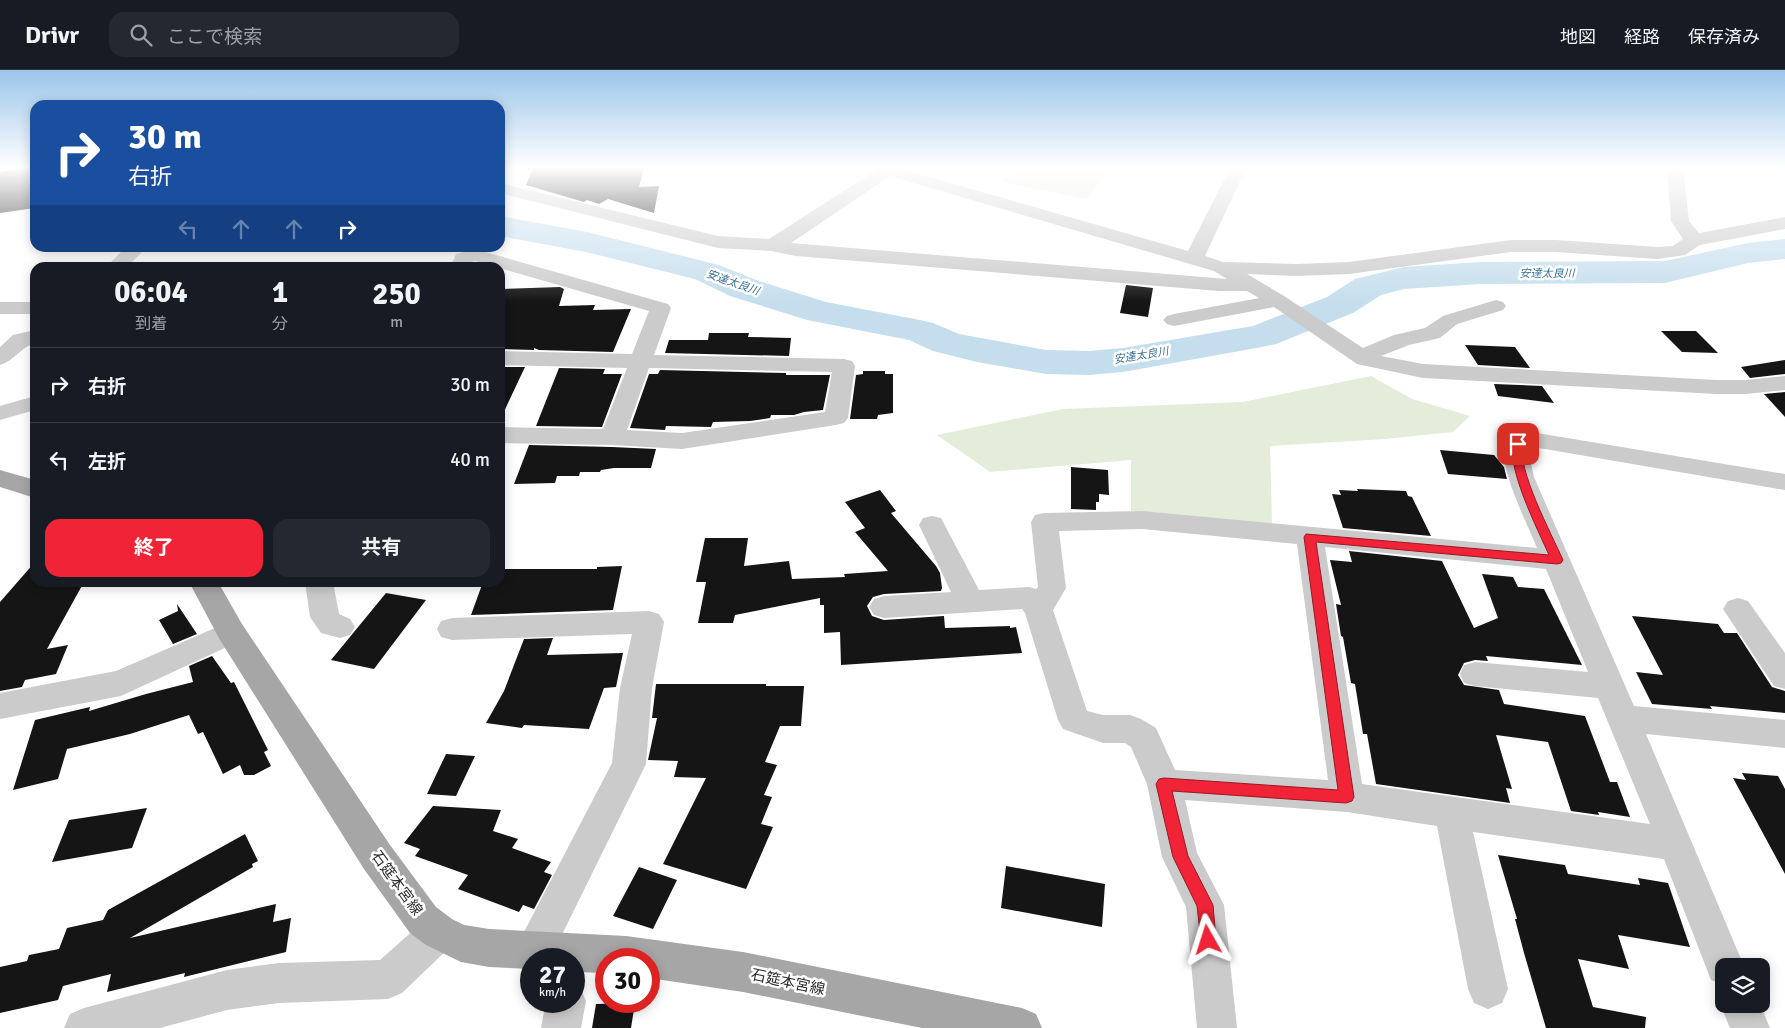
<!DOCTYPE html>
<html lang="ja">
<meta charset="utf-8">
<style>
body{margin:0;font-family:Signika,"Noto Sans JP",sans-serif;background:#242831;color:#f1f3f6;height:100vh;display:flex;flex-direction:column;font-size:19px;white-space:nowrap}
*{box-sizing:border-box;margin:0}
p{font-size:16px;color:#9ea1a6}
.icon{flex:none;width:28px;height:28px;fill:none;stroke:currentColor;stroke-width:2;stroke-linecap:round;stroke-linejoin:round}
.map{position:relative;flex:1;overflow:hidden}
.drawer{position:absolute;left:30px;top:192px;width:475px;height:325px;display:flex;flex-direction:column;background:#171b24;border-radius:15px;box-shadow:0 2px 12px #0003}
.drawer>*{flex:none}
.banner{position:absolute;left:30px;top:30px;width:475px;height:152px;border-radius:15px;box-shadow:0 2px 12px #0003;background:#1a4fa0;color:#fff;overflow:hidden}
.fabs{position:absolute;left:1715px;top:888px;display:grid;gap:10px}
.fabs a{display:grid;place-items:center;width:55px;height:55px;border-radius:10px;background:#171b24;box-shadow:0 2px 12px #0003;font-size:25px}
.speed{position:absolute;left:520px;top:878px;display:flex;gap:10px;font-size:25px;font-weight:700;text-align:center}
.speed>*{display:grid;place-content:center;width:65px;height:65px;border-radius:50%;background:#171b24;box-shadow:0 2px 12px #0003;line-height:1}
.speed small{font-size:12px;font-weight:400}
.speed .limit{border:8px solid #d22;background:#fff;color:#111}
.pin{position:absolute;display:grid;place-items:center;width:42px;height:42px;color:#fff;margin:-21px;border-radius:10px;box-shadow:0 2px 8px #0006}
.me{position:absolute;width:55px;margin:-28px;rotate:354deg;stroke-linejoin:round;filter:drop-shadow(0 0 4px #0008)}
.turn{display:flex;align-items:center;gap:18px;height:105px;padding:0 15px;font-size:22px}
.turn .icon{width:65px;height:65px;stroke-width:2.5}
.turn b{display:block;font-size:35px;line-height:42px}
.lanes{display:flex;align-items:center;height:48px;padding:0 15px;background:#0003;justify-content:center;gap:25px;direction:ltr}
.lanes .off{opacity:.35}
.eta{display:flex;justify-content:space-evenly;align-items:center;height:85px;text-align:center}
.eta b{font-size:30px;font-weight:700;line-height:35px}
.action{display:flex;gap:10px;margin-top:auto;padding:10px 15px}
.action a{flex:1;height:58px;border-radius:15px;background:#f02436;color:#fff;font-size:20px;font-weight:700;line-height:58px;text-align:center}
.action a+a{background:#242831;color:#f1f3f6}
ul{padding:0;list-style:none}
li{display:flex;align-items:center;gap:15px;height:75px;padding:0 15px;border-top:1px solid #363941}
li div{flex:1}
li b{display:block;font-size:19px}
li em{font-style:normal}
header{display:flex;align-items:center;gap:30px;box-sizing:border-box;height:70px;padding:0 25px;background:#171b24;border-bottom:1px solid #363941}
header strong{font-size:24px}
nav{display:flex;gap:28px;margin-inline-start:auto;font-size:18px}
.search{width:350px;height:45px;background:#242831;display:flex;align-items:center;gap:12px;box-sizing:border-box;padding:0 18px;border-radius:15px;color:#9ea1a6;font-size:19px}
.map>svg:first-child{display:block}
.green{fill:#e4ecda}
.lines{fill:none;stroke-linecap:round;stroke-linejoin:round}
.river{fill:#c5deed;fill-rule:evenodd}
.building{fill:#151515}
.minor{fill:#cbcbcb;fill-rule:evenodd}
.major{fill:#a6a6a6;fill-rule:evenodd}
.route{fill:#f02436;stroke:#9c1723}
.labels{text-anchor:middle;stroke-width:5;stroke-linejoin:round;paint-order:stroke}
.far-water-label{font-size:11px;font-style:italic;fill:#377194;stroke:#fff}
.near-street-label{font-size:15px;fill:#2e2e2e;stroke:#fff}
</style>
<header>
<strong>Drivr</strong>
<div class="search"><svg class="icon" aria-label="search" viewBox="0 0 24 24"><circle cx="10" cy="10" r="6"/><path d="M15 15l6 6"/></svg>ここで検索</div>
<nav><a>地図</a><a>経路</a><a>保存済み</a></nav>
</header>
<div class="map">
<svg width="1785" height="958" viewBox="0 0 1785 958">
<rect width="100%" height="100%" fill="#fff"/>
<!-- green -->
<path class="green" d="M1016 98H1110L1087 129 1003 112Z
M1371 306 1412 329 1470 346 1453 362 1385 369 1270 376 1272 455 1131 441V390L990 402 937 365 1063 339 1243 332Z"/>
<g class="lines">
<!-- river -->
<path class="river" d="M500 146 587 162 719 195 756 210 826 232 920 250 933 253 959 264 1046 280 1089 281 1123 278 1253 256 1327 227 1355 209 1404 197 1480 192 1665 191 1748 173 1785 169V189L1748 193 1665 213 1480 214 1404 219 1381 225 1353 243 1276 274 1262 277 1123 302 1089 305 1046 304 977 292 933 281 909 270 807 250 730 226 695 209 586 182 500 166Z"/>
</g>
<!-- building -->
<path class="building" d="M26 98H35V138L0 143V102Z
M533 98H644L639 117 659 116 654 143 608 129 599 134 587 130 584 132 526 115Z
M1126 215 1153 218 1148 247 1120 243Z
M560 217 564 219 559 236 595 235 593 240 631 239 613 282 539 280 534 278V280L500 279V219Z
M1661 261H1696L1718 283 1682 282Z
M709 263H749L748 267 791 268 789 286 665 283 669 270H708Z
M1465 275 1515 277 1530 298 1478 295Z
M1785 290V304L1750 308 1741 297Z
M500 297H525L500 350Z
M559 298 605 299 603 304H622L602 357 536 356Z
M660 300 786 303V305H830L823 340 804 342 794 345H771L770 348 750 351 713 352 711 357 666 356 665 360 630 358 649 304H658Z
M863 301H885V304H893V343L878 345 877 349H850L856 305 863 304Z
M1494 314 1542 316 1554 333 1498 326Z
M1785 322V347L1764 324Z
M529 375 612 377 656 379 651 398H614L601 400 600 402H580L579 406H557L555 413 514 414Z
M1440 380 1494 385 1504 397 1507 409 1448 404Z
M1071 397 1108 400 1109 425 1099 424V432H1096V440L1071 439Z
M1357 419 1406 421 1408 426 1412 427 1431 466 1343 458 1332 424 1341 425 1339 420 1358 421Z
M880 420 896 441 891 443 936 496 940 503 942 518 941 521 884 524 873 527 867 536 872 546 884 550 944 546 945 558 1010 556V558L1016 557 1022 583 841 595 840 562 824 563V535H820V528L735 545 733 553H698L706 512H696L705 468H748L744 496 789 491 792 509 845 507 844 504 888 501 855 462 865 458 845 432Z
M1349 481 1442 491 1474 558 1498 548 1482 504 1513 507 1518 517 1544 519 1582 595 1486 586 1488 591 1475 590 1464 593 1458 605 1464 615 1499 620 1504 634 1585 646 1610 712H1617L1630 747 1598 742 1599 745 1571 741 1548 672 1496 665 1512 719 1506 718 1510 733 1376 714 1367 664H1363L1355 614 1351 613 1343 567 1341 566 1336 534 1341 535 1330 490 1352 492Z
M35 492V512H84L47 579 68 575 56 604 25 610 22 617 0 621V532Z
M622 496 613 540 471 545 483 512H500V499H597V497Z
M386 523 426 530 374 599 331 590Z
M177 534 197 564 173 574 159 550 178 541Z
M1632 546 1718 554 1724 563H1737L1772 617 1785 621V643L1710 636 1712 639 1652 634 1636 602 1663 605Z
M553 568 547 585 623 583 616 617 604 618 589 659 524 655 522 658 486 653 504 621 524 569Z
M212 586 231 613 234 612 268 680 264 682 271 696 254 705H244L240 695 223 704 203 662 198 664 189 645 130 664 67 679 58 709 13 720 35 650 90 637 89 641 146 624 193 612 189 596Z
M656 614H766V616H804L801 656H780L765 692 777 695 764 725 772 727 761 754 773 757 746 819 663 794 706 708 674 707 678 691 648 690 657 648H652Z
M446 684 475 686 456 726 427 724Z
M1742 703 1778 706 1785 719V804L1733 708 1746 710Z
M433 736 501 740 493 761 518 769 512 778 551 792 544 802 552 805 534 839 523 835 519 842 458 819 468 805 415 786 420 779 404 773Z
M147 738 132 778 52 792 69 750Z
M245 764 258 791 252 794 253 797 130 868 276 834 273 852 291 848 286 882 184 907 185 903 107 922 111 904 63 916 58 930 0 943V897L27 891 29 885 59 879 67 858 103 850 108 840Z
M1498 785 1565 795 1568 804 1640 815 1638 808 1668 813 1690 877 1618 865 1629 899 1578 889 1593 937 1646 947 1645 958H1546L1524 883 1515 849H1517Z
M1006 796 1105 814 1102 857 1001 838Z
M639 797 677 810 653 859 613 846Z
M635 933 631 958H592L596 934Z"/>
<g class="lines">
<!-- minor -->
<path class="minor" d="M873 98H898L1188 181 1230 98H1246L1205 186 1223 192 1296 194 1349 192 1511 170H1556L1657 177 1673 176 1683 169 1671 151 1667 98H1683L1689 151 1699 163 1785 147V159L1700 175 1685 185 1657 189 1556 182H1511L1349 204 1296 206 1247 204 1284 226 1363 278 1394 265 1425 258 1443 246 1489 232 1496 230 1503 232 1506 236 1503 240 1457 254 1440 268 1409 275 1381 286 1423 294 1716 310H1746L1785 306V320L1746 324H1716L1423 308 1357 294 1274 237 1174 256 1167 254 1163 250 1167 246 1174 244 1259 228 1247 221H1219L796 186 771 181 718 178 500 123V113L718 166 769 169 875 101ZM890 106 1214 201 1227 209 791 173Z
M125 178H146L126 198H105Z
M475 179 668 234 671 238 654 285 844 289 852 291 855 296 848 348 844 353 836 355 682 379 612 375 500 373V357L603 359 627 298 500 295V281L632 284 649 241 475 191 472 192 470 198H450L456 184ZM649 298 832 302 825 342 682 363 627 360Z
M0 232H35V244H0Z
M35 260V273C21 277 14 291 0 295V277L13 265Z
M35 326V340L0 350V336Z
M1525 361 1785 404V420L1539 378 1530 377 1528 381 1534 407 1634 636 1785 650V678L1646 664 1744 896H1724V915L1711 910 1664 789 1473 762 1508 919 1502 933 1488 939 1474 933 1468 919 1437 756 1347 742 1185 730 1197 783 1224 835 1237 958H1197L1186 837 1162 787 1147 714 1131 677 1125 673H1103L1063 659 1058 650 1025 543 1022 539 884 548 874 545 869 537 874 529 884 526 951 522 919 455 923 448 932 446 941 448 979 520 1029 517 1036 519 1038 517 1031 452 1035 445 1044 443 1142 441 1537 478C1527 453 1503 407 1504 381 1504 369 1515 364 1525 361ZM1142 459 1297 474 1328 710 1175 700 1156 658 1141 649 1130 645H1103L1087 641 1053 540 1066 518 1059 461ZM1325 477 1546 499 1588 602 1475 592 1464 595 1460 604 1464 613 1475 616 1598 628 1650 754 1362 714Z
M305 512H333L339 544 350 549 355 557 350 565 340 568 321 563 310 547Z
M1738 528 1748 531 1785 583V619L1774 616 1723 539 1728 531Z
M649 541 659 544 664 552 652 618 646 694 550 889H531V900L519 895 514 881 612 693 620 618 632 564 452 570 441 567 437 559 441 551 452 548Z
M231 551 242 554 246 562 242 570 121 626 0 649V623L116 601Z
M439 843 452 849 458 862 452 875 402 923 388 929 279 933 227 940 160 958H64L70 944 84 938 227 900 279 893 380 890 426 849Z
M574 914 580 917 586 931 581 958H541L546 931H574Z
M1724 925V934H1760L1770 958H1730L1720 934Z"/>
<!-- major -->
<path class="major" d="M0 400 35 410V428L0 417Z
M189 512H218L242 554 390 775 436 837 452 849 464 855 489 859 626 866 743 882 1022 938 1036 944 1042 958H922L743 922 649 908V889H606V903L574 902V889H531V899L489 897 461 892 426 875 410 863 364 799 220 570Z"/>
</g>
<!-- sky -->
<linearGradient id="sky" x2="0" y2="1"><stop stop-color="#9ac5ea"/><stop offset="0.42" stop-color="#fff"/><stop offset="1" stop-color="#fff" stop-opacity="0"/></linearGradient>
<rect width="1785" height="232" fill="url(#sky)"/>
<!-- route -->
<path class="route" d="M1518 370 1523 374C1516 398 1552 465 1563 490L1561 493 1557 494 1316 472 1354 727 1352 731 1346 733 1172 721 1188 786 1213 835 1216 870 1214 875 1208 878 1203 875 1201 870 1197 836 1173 787 1156 714 1159 709 1164 708 1338 720 1304 467 1306 464 1549 485C1539 462 1503 392 1515 371Z"/>
<g class="labels">
<!-- far-water labels -->
<g class="far-water-label">
<text x="1547" y="207">安達太良川</text>
<text transform="translate(733 212) rotate(19)" y="4">安達太良川</text>
<text transform="translate(1141 285) rotate(-9)" y="4">安達太良川</text>
</g>
<!-- near-street labels -->
<g class="near-street-label">
<text transform="translate(397 813) rotate(54)" y="5">石筵本宮線</text>
<text transform="translate(788 912) rotate(12)" y="5">石筵本宮線</text>
</g>
</g>
</svg>
<div class="fabs">
<a><svg class="icon" aria-label="layers" viewBox="0 0 24 24"><path d="M12 4l9 5-9 5-9-5zM3 14l9 5 9-5"/></svg></a>
</div>
<div class="speed"><div>27<small>km/h</small></div><div class="limit">30</div></div>
<div class="pin" style="left:1518px;top:374px;background:#d93025"><svg class="icon" aria-label="arrive" viewBox="0 0 24 24"><path d="M6 21V4h12l-3 4 3 4H6"/></svg></div>
<svg class="me" style="left:1208px;top:870px" viewBox="-20 -20 40 40"><path d="M0-17L14 15 0 8-14 15z" fill="#f02436" stroke="#fff" stroke-width="4"/></svg>
<div class="banner">
<div class="turn"><svg class="icon" aria-label="right" viewBox="0 0 24 24"><path d="M7 20v-9h11M14 6l5 5-5 5"/></svg><div><b>30 m</b>右折</div></div>
<div class="lanes"><svg class="icon off" aria-label="left" viewBox="0 0 24 24"><path d="M17 20v-9H6M10 6l-5 5 5 5"/></svg><svg class="icon off" aria-label="ahead" viewBox="0 0 24 24"><path d="M12 20V5M6 11l6-6 6 6"/></svg><svg class="icon off" aria-label="ahead" viewBox="0 0 24 24"><path d="M12 20V5M6 11l6-6 6 6"/></svg><svg class="icon" aria-label="right" viewBox="0 0 24 24"><path d="M7 20v-9h11M14 6l5 5-5 5"/></svg></div>
</div>
<section class="drawer">
<div class="eta">
<div><b>06:04</b><p>到着</p></div>
<div><b>1</b><p>分</p></div>
<div><b>250</b><p>m</p></div>
</div>
<ul>
<li><svg class="icon" aria-label="right" viewBox="0 0 24 24"><path d="M7 20v-9h11M14 6l5 5-5 5"/></svg><div><b>右折</b></div><em>30 m</em></li>
<li><svg class="icon" aria-label="left" viewBox="0 0 24 24"><path d="M17 20v-9H6M10 6l-5 5 5 5"/></svg><div><b>左折</b></div><em>40 m</em></li>
</ul>
<div class="action"><a>終了</a><a>共有</a></div>
</section>
</div>
